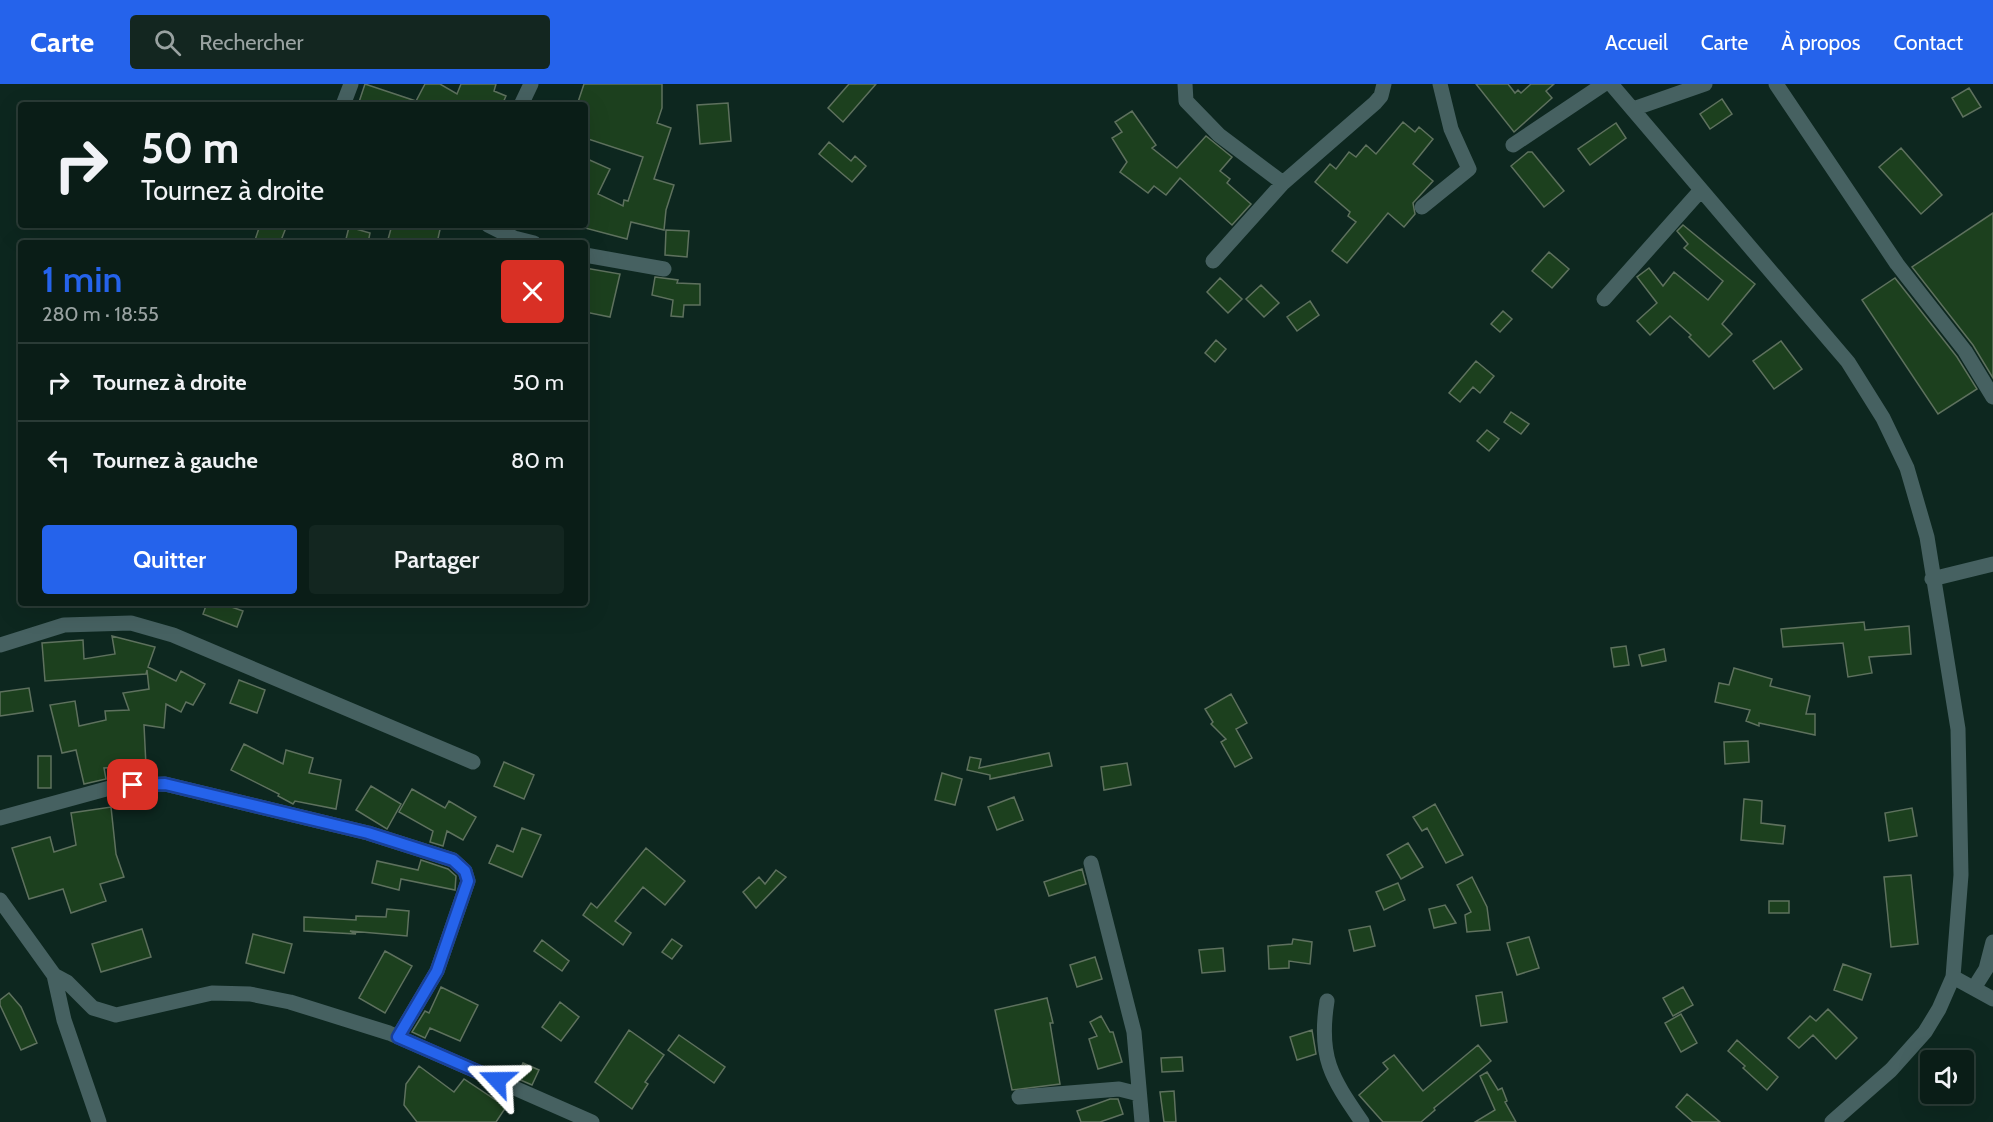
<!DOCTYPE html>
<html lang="fr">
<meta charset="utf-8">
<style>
body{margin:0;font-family:Cabin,sans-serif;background:#132620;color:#f1f3f6;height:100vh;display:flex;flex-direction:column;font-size:22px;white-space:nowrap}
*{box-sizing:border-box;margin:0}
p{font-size:20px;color:#99a2a1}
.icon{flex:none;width:33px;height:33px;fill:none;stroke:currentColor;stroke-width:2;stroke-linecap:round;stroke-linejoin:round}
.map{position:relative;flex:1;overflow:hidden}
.drawer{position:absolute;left:18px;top:156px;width:570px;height:366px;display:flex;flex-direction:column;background:#0a1d17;border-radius:6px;box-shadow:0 6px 24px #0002,0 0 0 2px #2a3b36}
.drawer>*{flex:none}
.top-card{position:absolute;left:18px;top:18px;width:570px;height:126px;border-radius:6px;box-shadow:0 6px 24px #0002,0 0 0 2px #2a3b36;background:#0a1d17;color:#f1f3f6;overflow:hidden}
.fabs{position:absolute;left:1920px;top:966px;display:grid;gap:12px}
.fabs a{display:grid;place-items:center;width:54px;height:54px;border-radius:6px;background:#0a1d17;box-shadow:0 6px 24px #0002,0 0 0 2px #2a3b36;font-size:30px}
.pin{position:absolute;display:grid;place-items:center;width:51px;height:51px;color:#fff;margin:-26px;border-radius:12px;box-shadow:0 3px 9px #0006}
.me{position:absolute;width:66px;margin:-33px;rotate:293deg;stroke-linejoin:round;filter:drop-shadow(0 0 4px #0008)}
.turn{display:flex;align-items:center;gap:21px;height:126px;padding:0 24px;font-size:27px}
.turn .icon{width:78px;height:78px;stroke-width:2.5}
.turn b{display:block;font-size:42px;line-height:51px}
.round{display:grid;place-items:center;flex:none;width:63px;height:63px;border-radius:6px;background:#132620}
.summary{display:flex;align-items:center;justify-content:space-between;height:102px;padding:0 24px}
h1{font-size:36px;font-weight:600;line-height:45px;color:#2563eb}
.cta{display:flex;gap:12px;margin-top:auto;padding:12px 24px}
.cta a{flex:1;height:69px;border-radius:6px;background:#2563eb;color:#fff;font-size:24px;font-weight:600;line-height:69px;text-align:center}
.cta a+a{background:#132620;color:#f1f3f6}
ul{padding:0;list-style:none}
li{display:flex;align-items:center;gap:18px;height:78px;padding:0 24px;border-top:2px solid #2a3b36}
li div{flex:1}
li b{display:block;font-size:22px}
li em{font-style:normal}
header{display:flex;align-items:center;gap:36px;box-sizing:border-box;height:84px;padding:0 30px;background:#2563eb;color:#fff}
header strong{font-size:28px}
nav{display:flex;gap:33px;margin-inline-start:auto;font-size:21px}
.search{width:420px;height:54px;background:#132620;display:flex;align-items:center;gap:15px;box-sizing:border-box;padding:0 21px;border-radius:6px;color:#99a2a1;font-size:22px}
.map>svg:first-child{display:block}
.building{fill:#1c401e;stroke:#5e715e;stroke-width:1.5}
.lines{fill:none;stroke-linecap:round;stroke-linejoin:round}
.street{stroke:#466161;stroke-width:15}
.route-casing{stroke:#184099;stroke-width:15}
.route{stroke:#2563eb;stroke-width:10}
</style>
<header>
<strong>Carte</strong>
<div class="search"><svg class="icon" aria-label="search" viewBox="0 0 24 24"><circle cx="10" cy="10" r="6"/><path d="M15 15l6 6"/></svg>Rechercher</div>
<nav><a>Accueil</a><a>Carte</a><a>À propos</a><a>Contact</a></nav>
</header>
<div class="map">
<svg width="1993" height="1038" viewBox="0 0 1993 1038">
<rect width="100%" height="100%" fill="#0d271f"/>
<!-- building -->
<path class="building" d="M365 0 416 17 425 0H440L457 10 461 0H496L494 7 506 12 502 21H358Z
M584 0H662V24L657 39 671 44 654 95 674 101 666 126 664 146 631 138 627 155 585 144V74L610 85 598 110 623 122 624 116 628 117 643 73 585 54V21H577Z
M849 0H876L843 38 828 24Z
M1476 0H1508L1515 9 1518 6 1521 9 1531 0H1554L1546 7 1552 14 1514 48Z
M1969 4 1981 23 1963 33 1952 14Z
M1722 15 1732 30 1710 45 1700 30Z
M728 19 731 57 700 60 697 21Z
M1132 27 1156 61 1152 64 1177 84 1206 52 1232 73 1220 87 1230 95 1227 99 1251 120 1232 141 1180 94 1166 111 1154 102 1148 109 1120 88 1127 78 1112 54 1122 48 1115 38Z
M1403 38 1415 48 1419 43 1433 55 1413 80 1433 97 1413 119 1415 130 1404 143 1388 129 1347 179 1332 167 1356 138 1348 132 1350 128 1315 98 1330 80 1336 85 1349 68 1356 73 1366 61 1376 70Z
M1616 39 1626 54 1590 81 1578 65Z
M829 58 851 77 855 72 866 82 852 98 819 70Z
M1901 64 1942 111 1921 130 1879 83Z
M1528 68H1532L1564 107 1544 123 1511 82Z
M1993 129V294L1973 261 1912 183Z
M260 141H287L280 159H254Z
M392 141H441L437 159H387Z
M1683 141 1755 200 1722 240 1732 250 1709 273 1689 253 1691 251 1670 232 1650 251 1637 237 1657 219 1637 193 1649 184 1663 202 1674 188 1708 216 1723 197 1684 164 1688 160 1677 147Z
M349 143 370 149 368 159H345Z
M666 146 689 147 687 173 665 171Z
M1549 168 1569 185 1552 204 1532 187Z
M585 184 620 190 610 233 585 228Z
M655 193 678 196 677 199 700 200V221H684L683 233 671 232 673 216 652 211Z
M1220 194 1242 215 1228 229 1207 208Z
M1895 194 1957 273 1977 305 1938 330 1862 216Z
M1261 201 1279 219 1264 233 1246 215Z
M1310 217 1319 231 1297 247 1287 233Z
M1503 227 1512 235 1500 248 1491 240Z
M1216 256 1226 265 1215 278 1205 269Z
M1781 257 1802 285 1774 305 1753 277Z
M1476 277 1494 292 1480 309 1473 303 1460 318 1449 309Z
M1511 328 1529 340 1521 350 1504 338Z
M1487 346 1499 355 1489 367 1477 357Z
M207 519H220L243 527 237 543 203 530Z
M1864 538 1865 546 1909 542 1911 570 1869 573 1872 589 1848 593 1843 559 1783 563 1781 545Z
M112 552 155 563 148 583 176 597 181 587 205 600 193 621 186 618 181 628 166 620 164 644 144 641 146 682 104 684 106 695 84 700 76 666 62 669 50 621 75 617 79 642 106 636 105 627 129 626 123 609 149 605 147 586 146 590 45 597 42 559 83 556 84 575 115 570Z
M1626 562 1629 581 1614 583 1611 564Z
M1664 565 1666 577 1642 582 1639 571Z
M1734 584 1772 595 1770 602 1810 612 1806 630H1815V651L1759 639V642L1746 637 1750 626 1715 618 1719 599 1729 601Z
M239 596 265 606 257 629 230 619Z
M29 604 33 627 0 632V608Z
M1231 610 1247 639 1236 645 1252 674 1235 683 1221 658 1226 655 1211 640 1213 638 1205 625Z
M1748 657 1749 678 1725 680 1724 658Z
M244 660 283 680 286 666 313 674 309 689 341 696 336 725 295 717 293 720 278 712 279 710 231 686Z
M1049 669 1052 682 990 695V691L967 686 970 673 981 675 979 684Z
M38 672H51V704H38Z
M504 678 534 691 524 715 494 702Z
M1127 679 1131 701 1104 706 1101 683Z
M942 689 962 695 955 721 935 716Z
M371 702 401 720 387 745 356 726Z
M412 705 445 724 449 717 476 733 463 756 447 747 443 762 430 758 433 747 399 728Z
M1014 713 1023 736 997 746 988 723Z
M1744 715 1762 717 1761 739 1785 742 1783 760 1741 756Z
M1435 720 1463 771 1446 779 1427 744 1422 747 1413 733Z
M111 723 116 770 124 793 100 800 106 817 71 829 63 805 29 815 12 764 50 753 54 768 76 761 71 729Z
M1912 724 1917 752 1889 757 1885 729Z
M522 744 541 751 522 793 489 779 497 761 513 768Z
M1408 759 1423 783 1401 795 1387 771Z
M646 764 685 797 665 821 643 803 615 837 631 849 623 861 583 831 591 819 597 824Z
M421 776 448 785 456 792 455 806 401 795 399 806 372 799 377 777 418 786Z
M1082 785 1086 800 1049 812 1044 798Z
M776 786 786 793 756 824 743 808 759 793 765 800Z
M1911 791 1918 860 1891 863 1884 793Z
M1472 793 1487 823 1490 846 1467 848 1465 831 1471 828 1457 801Z
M1398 799 1405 816 1384 826 1376 808Z
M1769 817H1789V829H1769Z
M1445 821 1456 839 1434 844 1429 825Z
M387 825 409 827 407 852 350 847 356 850 304 847V833L356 836V832L386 833Z
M1370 842 1375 862 1354 867 1349 846Z
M142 845 151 873 101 888 92 860Z
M253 850 292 860 284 889 246 879Z
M1529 853 1539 884 1517 891 1507 859Z
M672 855 682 862 672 875 662 868Z
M1293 855 1312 858 1310 880 1289 877V884L1269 885 1268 862 1292 860Z
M542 856 569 877 562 887 534 867Z
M1223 864 1225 887 1202 889 1199 866Z
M385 867 412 882 385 929 359 914Z
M1095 873 1102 895 1077 903 1070 881Z
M1843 880 1871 890 1862 916 1834 906Z
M441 903 478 921 460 957 430 944 425 954 412 948 425 927 429 929Z
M1683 903 1693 921 1673 932 1663 914Z
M1502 908 1507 938 1481 942 1476 912Z
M9 909 21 923 37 959 21 966 0 921V916Z
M1047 914 1053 939H1050L1060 1000 1012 1006 995 926Z
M560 918 579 933 561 957 542 943Z
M1828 925 1857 954 1836 975 1813 951 1799 964 1788 954 1810 932 1816 937Z
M1681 930 1697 959 1681 968 1665 939Z
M1101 932 1110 948H1113L1122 978 1098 985 1089 955 1097 952 1090 938Z
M629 946 664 971 645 998 648 1000 632 1025 595 998Z
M1312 946 1316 970 1297 976 1290 953Z
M679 951 725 983 714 999 668 966Z
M1737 956 1778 993 1767 1006 1743 984 1745 982 1728 967Z
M1478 961 1491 977 1434 1024 1435 1026 1421 1038H1383L1359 1011 1388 985 1383 979 1394 971 1423 1007Z
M1182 973 1183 987 1162 988 1161 974Z
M523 979 539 986 532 1001 516 994Z
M419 982 454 1008 464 995 506 1023 496 1038H417L404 1021 406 1000Z
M1487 988 1498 1006 1502 1004 1507 1017 1505 1018 1516 1038H1475L1495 1026 1480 992Z
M1174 1007 1176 1038H1164L1160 1008Z
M1687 1010 1720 1038H1693L1676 1023Z
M1110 1015H1118L1123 1030 1100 1038H1081L1077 1027Z"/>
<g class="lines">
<!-- street -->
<path class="street" d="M1185 0 1186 17 1219 51 1283 99
M1611 0 1848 278 1883 334 1907 384 1927 453 1958 645 1961 791 1953 893 1939 925 1925 948 1891 986 1832 1038
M1776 0 1897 180 1965 267 1993 313
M343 21 351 0
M521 21 531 0
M1633 25 1705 0
M1513 61 1604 0
M1422 123 1469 85 1451 45 1440 0
M488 141 514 154 534 159
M585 171 664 185
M1213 177 1283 99 1375 19 1381 12 1384 0
M1604 215 1701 106
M1932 495 1993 480
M0 561 64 541 131 539 173 551 473 678
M0 734 117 702 165 700 368 749 453 776 465 787 468 797 437 887 398 953
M1091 779 1134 948 1142 1038
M0 816 54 891 64 936 99 1038
M54 891 67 898 93 924 116 931 212 909 250 910 290 918 389 949 592 1038
M1953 893 1993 915
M1974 904 1986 885 1993 858
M1327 917C1318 973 1331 993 1362 1038
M1019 1013 1119 1005 1139 1010"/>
</g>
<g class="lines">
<defs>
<path id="route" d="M133 701 165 700 368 749 453 776 465 787 468 797 437 887 398 953 497 996"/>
</defs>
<!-- route casing -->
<use href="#route" class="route-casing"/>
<!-- route -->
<use href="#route" class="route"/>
</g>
</svg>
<div class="fabs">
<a><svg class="icon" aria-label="sound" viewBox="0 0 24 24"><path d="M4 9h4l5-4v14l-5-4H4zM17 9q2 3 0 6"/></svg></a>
</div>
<div class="pin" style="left:133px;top:701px;background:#d93025"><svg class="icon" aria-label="arrive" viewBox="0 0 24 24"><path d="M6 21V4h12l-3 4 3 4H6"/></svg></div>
<svg class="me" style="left:497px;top:996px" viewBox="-20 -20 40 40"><path d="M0-17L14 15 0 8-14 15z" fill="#2563eb" stroke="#fff" stroke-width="4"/></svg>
<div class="top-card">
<div class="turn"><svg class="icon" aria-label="right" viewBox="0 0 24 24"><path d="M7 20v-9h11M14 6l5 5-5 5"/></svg><div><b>50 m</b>Tournez à droite</div></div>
</div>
<section class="drawer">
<div class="summary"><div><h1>1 min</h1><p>280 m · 18:55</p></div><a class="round" style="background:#d93025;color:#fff"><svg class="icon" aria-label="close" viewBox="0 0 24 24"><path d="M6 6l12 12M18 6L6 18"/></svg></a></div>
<ul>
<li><svg class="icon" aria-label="right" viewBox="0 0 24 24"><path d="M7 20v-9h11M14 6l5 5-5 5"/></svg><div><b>Tournez à droite</b></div><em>50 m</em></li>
<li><svg class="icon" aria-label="left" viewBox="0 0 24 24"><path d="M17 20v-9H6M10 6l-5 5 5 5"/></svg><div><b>Tournez à gauche</b></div><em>80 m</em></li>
</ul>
<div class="cta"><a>Quitter</a><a>Partager</a></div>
</section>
</div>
